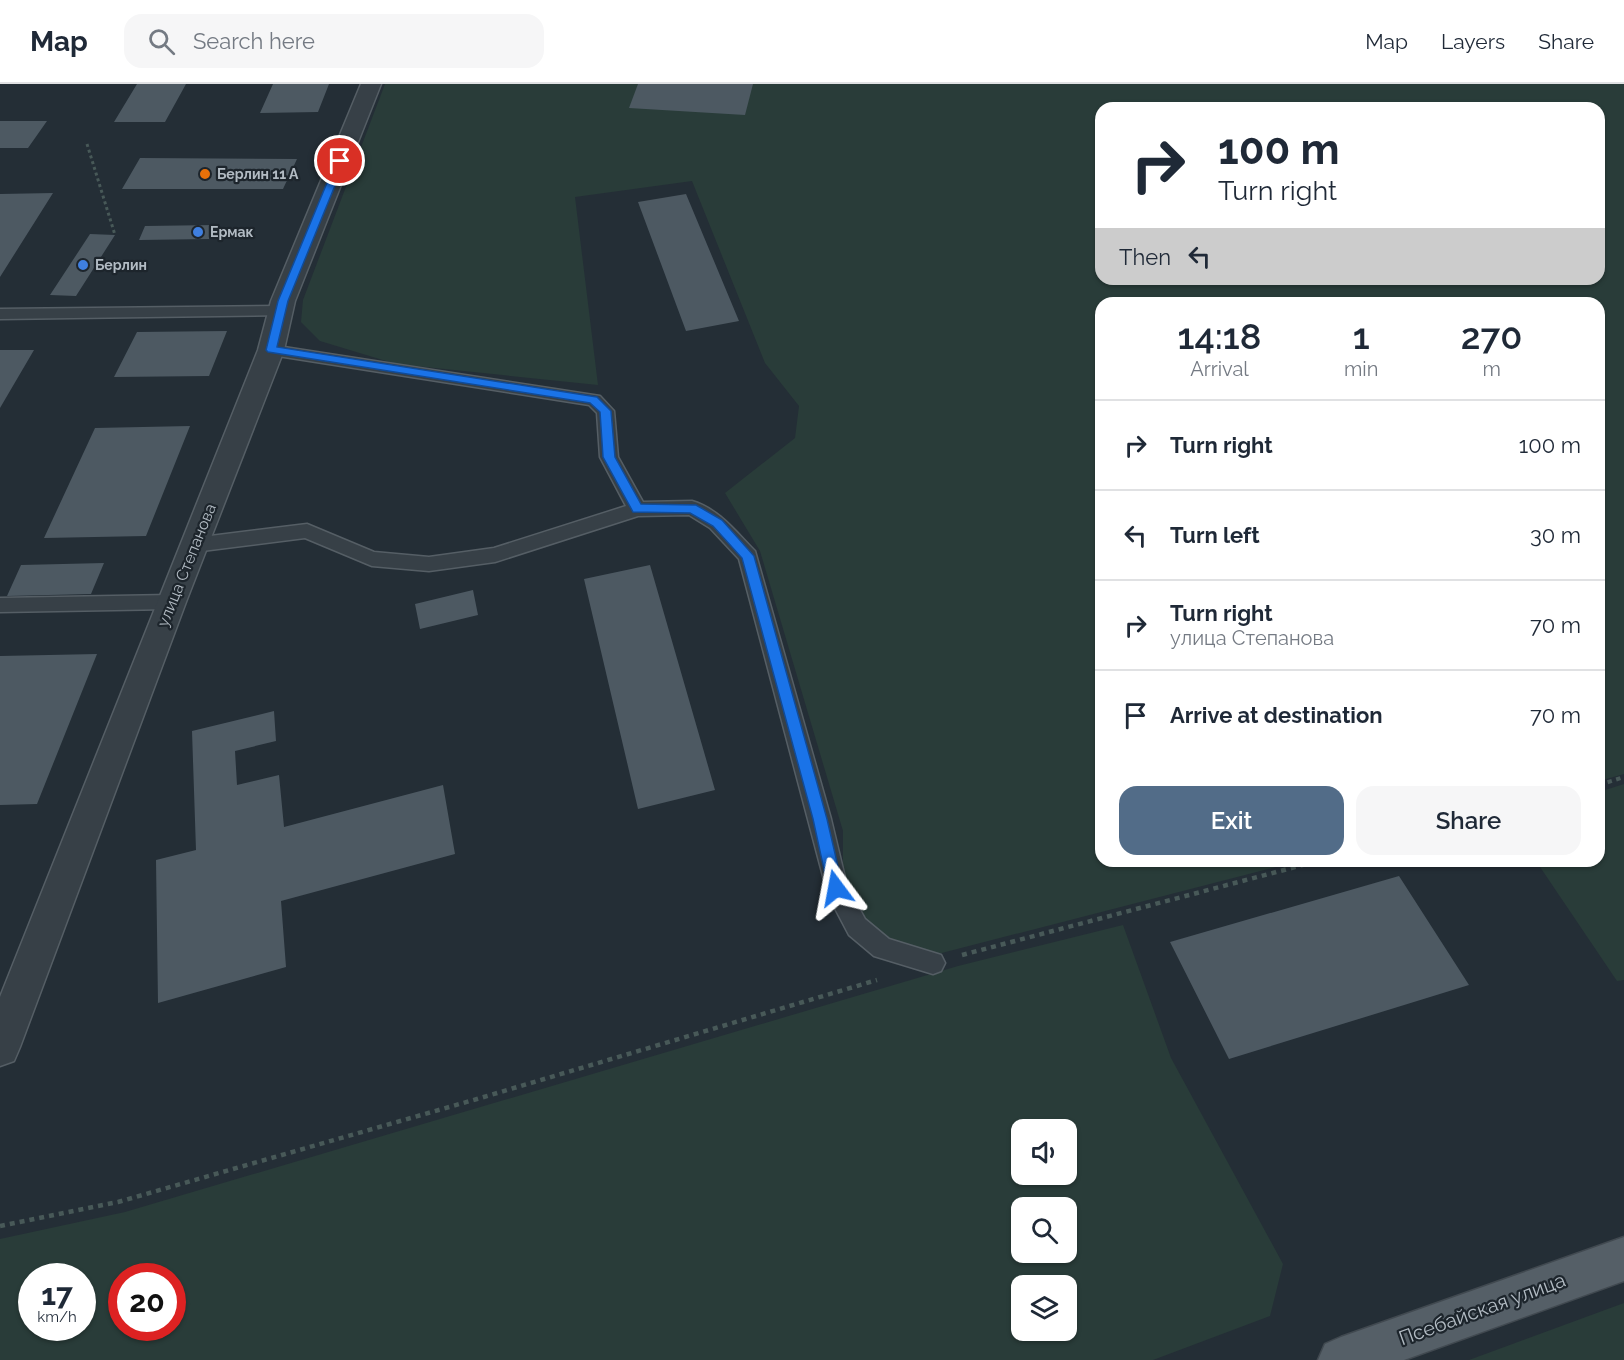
<!DOCTYPE html>
<meta charset="utf-8">
<style>
body{margin:0;font-family:Raleway,sans-serif;background:#f6f6f7;color:#1f2937;height:100vh;display:flex;flex-direction:column;font-size:22px;white-space:nowrap}
*{box-sizing:border-box;margin:0}
p{font-size:20px;color:#747a83}
.icon{flex:none;width:33px;height:33px;fill:none;stroke:currentColor;stroke-width:2;stroke-linecap:round;stroke-linejoin:round}
.map{position:relative;flex:1;overflow:hidden}
.panel{position:absolute;left:1095px;top:213px;width:510px;height:570px;display:flex;flex-direction:column;background:#fff;border-radius:18px;box-shadow:0 2px 4px #0004}
.panel>*{flex:none}
.top-card{position:absolute;left:1095px;top:18px;width:510px;height:183px;border-radius:18px;box-shadow:0 2px 4px #0004;background:#fff;color:#1f2937;overflow:hidden}
.fabs{position:absolute;left:1011px;top:1035px;display:grid;gap:12px}
.fabs a{display:grid;place-items:center;width:66px;height:66px;border-radius:12px;background:#fff;box-shadow:0 2px 4px #0004;font-size:30px}
.speed{position:absolute;left:18px;top:1179px;display:flex;gap:12px;font-size:30px;font-weight:700;text-align:center}
.speed>*{display:grid;place-content:center;width:78px;height:78px;border-radius:50%;background:#fff;box-shadow:0 2px 4px #0004;line-height:1}
.speed small{font-size:15px;font-weight:400}
.speed .limit{border:9px solid #d22;background:#fff;color:#111}
.pin{position:absolute;display:grid;place-items:center;width:51px;height:51px;color:#fff;margin:-26px;border:3px solid #fff;border-radius:50%;box-shadow:0 2px 6px #0007}
.me{position:absolute;width:66px;margin:-33px;rotate:347deg;stroke-linejoin:round;filter:drop-shadow(0 0 4px #0008)}
.turn{display:flex;align-items:center;gap:21px;height:126px;padding:0 24px;font-size:27px}
.turn .icon{width:78px;height:78px;stroke-width:2.5}
.turn b{display:block;font-size:42px;line-height:51px}
.then{display:flex;align-items:center;height:57px;padding:0 24px;background:#0003;gap:12px;font-size:22px}
.eta{display:flex;justify-content:space-evenly;align-items:center;height:102px;text-align:center}
.eta b{font-size:36px;font-weight:600;line-height:42px}
.cta{display:flex;gap:12px;margin-top:auto;padding:12px 24px}
.cta a{flex:1;height:69px;border-radius:18px;background:#526c88;color:#fff;font-size:24px;font-weight:600;line-height:69px;text-align:center}
.cta a+a{background:#f6f6f7;color:#1f2937}
ul{padding:0;list-style:none}
li{display:flex;align-items:center;gap:18px;height:90px;padding:0 24px;border-top:2px solid #e0e1e3}
li div{flex:1}
li b{display:block;font-size:22px}
li em{font-style:normal}
header{display:flex;align-items:center;gap:36px;box-sizing:border-box;height:84px;padding:0 30px;background:#fff;border-bottom:2px solid #e0e1e3}
header strong{font-size:28px}
nav{display:flex;gap:33px;margin-inline-start:auto;font-size:21px}
.search{width:420px;height:54px;background:#f6f6f7;display:flex;align-items:center;gap:15px;box-sizing:border-box;padding:0 21px;border-radius:18px;color:#747a83;font-size:22px}
.map>svg:first-child{display:block}
.green{fill:#293c39;fill-rule:evenodd}
.building{fill:#4d5962}
.lines{fill:none;stroke-linecap:round;stroke-linejoin:round}
.service-casing{stroke:#555e65;stroke-width:3}
.minor-casing{stroke:#555e65;stroke-width:3}
.primary-casing{stroke:#414950;stroke-width:3}
.path-far2{stroke:#485958;stroke-width:3;stroke-dasharray:3 3;stroke-linecap:butt}
.path-far1{stroke:#485958;stroke-width:4;stroke-dasharray:4.5 4.5;stroke-linecap:butt}
.path{stroke:#485958;stroke-width:4.5;stroke-dasharray:5 5;stroke-linecap:butt}
.service{fill:#374047;fill-rule:evenodd}
.minor{fill:#374047;fill-rule:evenodd}
.primary{fill:#555f67;fill-rule:evenodd}
.route{fill:#1a73e8;stroke:#114b97;stroke-width:1.5}
.food-dot{fill:#e8710a;stroke:#1d252c;stroke-width:2}
.shop-dot{fill:#3f7fe0;stroke:#1d252c;stroke-width:2}
.labels{text-anchor:middle;stroke-width:4.5;stroke-linejoin:round;paint-order:stroke}
.far-poi-label{font-size:14px;font-weight:bold;fill:#b2bbc3;stroke:#1d252c;text-anchor:start}
.street-label{font-size:16px;fill:#b2bbc3;stroke:#1d252c}
.near-street-label{font-size:20px;fill:#b2bbc3;stroke:#1d252c}
</style>
<header>
<strong>Map</strong>
<div class="search"><svg class="icon" aria-label="search" viewBox="0 0 24 24"><circle cx="10" cy="10" r="6"/><path d="M15 15l6 6"/></svg>Search here</div>
<nav><a>Map</a><a>Layers</a><a>Share</a></nav>
</header>
<div class="map">
<svg width="1624" height="1276" viewBox="0 0 1624 1276">
<rect width="100%" height="100%" fill="#242e36"/>
<!-- green -->
<path class="green" d="M385 0H1624V690L1599 697V219H1101V777H1299L934 871 896 860 870 845 843 802V747L760 467 725 409 795 354 799 322 765 279 692 97 575 113 598 301 396 280 320 257 301 238 303 216ZM1101 24H1599V195H1101Z
M1624 700V896L1617 897 1536 777H1599V708Z
M1123 841 1171 974 1283 1180 1270 1232 1153 1276H0V1155L125 1128 958 882ZM1022 1046H1066V1090H1022ZM1022 1124H1066V1168H1022ZM32 1192H82V1244H32ZM122 1192H172V1244H122ZM1022 1202H1066V1246H1022Z
M1624 1219V1276H1469Z"/>
<!-- building -->
<path class="building" d="M137 0H186L165 38H114Z
M273 0H329L318 28 260 29Z
M638 0H753L745 31 629 24Z
M0 37H47L28 64H0Z
M140 74 297 75 283 105H122Z
M53 109 0 193V110Z
M686 110 739 237 686 247 638 118Z
M215 141 209 155 139 156 145 142Z
M90 150 115 151 76 212 50 211Z
M227 247 209 292 114 293 137 248Z
M0 266H34L0 324Z
M190 342 146 452 44 454 95 344Z
M104 479 91 510 7 512 21 481Z
M650 481 715 706 638 725 584 495Z
M473 506 478 531 420 545 415 520Z
M97 570 37 720 0 721V572Z
M274 627 276 657 235 667 237 701 279 691 284 743 443 701 455 770 281 817 286 883 158 919 156 776 196 766 192 647Z
M1399 792 1469 901 1229 975 1170 858Z"/>
<g class="lines">
<defs>
<path id="service" d="M281 222 289 227 287 231 0 235V225Z
M271 261 600 312 614 327 618 373 643 418 692 417C719 425 736 448 755 467L831 735 847 802 865 835 889 855 941 871 945 879 941 887 933 890 874 872 849 851 828 811 739 475 710 444 689 431 638 432 495 478 429 487 372 482 305 454 194 468 187 466 185 461 187 456 194 454 307 440 374 468 429 473 494 464 626 422 600 373 597 329 589 321 265 270 263 266 265 262Z
M171 511 178 513 181 518 178 523 171 525 0 528V514Z"/>
<path id="minor" d="M361 0H381L295 217 284 266 186 518 20 963 14 977 0 982V913L258 266 271 217Z"/>
<path id="primary" d="M1624 1153V1197L1404 1276H1318L1325 1260 1341 1253Z"/>
</defs>
<!-- service casing -->
<use href="#service" class="service-casing"/>
<!-- minor casing -->
<use href="#minor" class="minor-casing"/>
<!-- primary casing -->
<use href="#primary" class="primary-casing"/>
<!-- path-far2 -->
<path class="path-far2" d="M87 60 115 151"/>
<!-- path-far1 -->
<path class="path-far1" d="M1599 701 1624 693"/>
<!-- path -->
<path class="path" d="M962 871 1318 777
M0 1142 118 1118 477 1015 877 896"/>
<!-- service -->
<use href="#service" class="service"/>
<!-- minor -->
<use href="#minor" class="minor"/>
<!-- primary -->
<use href="#primary" class="primary"/>
</g>
<!-- route -->
<path class="route" d="M340 74 345 77 288 217 277 263 597 313 611 327 615 373 641 420 696 421 722 436 754 472 827 735 843 804 841 809 836 811 831 809 828 804 813 735 742 474 713 442 690 429 633 428 603 373 600 328 590 319 268 268 266 266 278 217 336 77Z"/>
<!-- markers -->
<circle class="food-dot" cx="205" cy="90" r="6"/>
<g class="shop-dot">
<circle cx="198" cy="148" r="6"/>
<circle cx="83" cy="181" r="6"/>
</g>
<g class="labels">
<!-- far-poi labels -->
<g class="far-poi-label">
<text x="217" y="95">Берлин 11 А</text>
<text x="210" y="153">Ермак</text>
<text x="95" y="186">Берлин</text>
</g>
<!-- street labels -->
<g class="street-label">
<text transform="translate(186 481) rotate(-68)" y="6">улица Степанова</text>
</g>
<!-- near-street labels -->
<g class="near-street-label">
<text transform="translate(1482 1225) rotate(-20)" y="7">Псебайская улица</text>
</g>
</g>
</svg>
<div class="fabs">
<a><svg class="icon" aria-label="sound" viewBox="0 0 24 24"><path d="M4 9h4l5-4v14l-5-4H4zM17 9q2 3 0 6"/></svg></a>
<a><svg class="icon" aria-label="search" viewBox="0 0 24 24"><circle cx="10" cy="10" r="6"/><path d="M15 15l6 6"/></svg></a>
<a><svg class="icon" aria-label="layers" viewBox="0 0 24 24"><path d="M12 4l9 5-9 5-9-5zM3 14l9 5 9-5"/></svg></a>
</div>
<div class="speed"><div>17<small>km/h</small></div><div class="limit">20</div></div>
<div class="pin" style="left:340px;top:77px;background:#d93025"><svg class="icon" aria-label="arrive" viewBox="0 0 24 24"><path d="M6 21V4h12l-3 4 3 4H6"/></svg></div>
<svg class="me" style="left:836px;top:804px" viewBox="-20 -20 40 40"><path d="M0-17L14 15 0 8-14 15z" fill="#1a73e8" stroke="#fff" stroke-width="4"/></svg>
<div class="top-card">
<div class="turn"><svg class="icon" aria-label="right" viewBox="0 0 24 24"><path d="M7 20v-9h11M14 6l5 5-5 5"/></svg><div><b>100 m</b>Turn right</div></div>
<div class="then">Then<svg class="icon" aria-label="left" viewBox="0 0 24 24"><path d="M17 20v-9H6M10 6l-5 5 5 5"/></svg></div>
</div>
<section class="panel">
<div class="eta">
<div><b>14:18</b><p>Arrival</p></div>
<div><b>1</b><p>min</p></div>
<div><b>270</b><p>m</p></div>
</div>
<ul>
<li><svg class="icon" aria-label="right" viewBox="0 0 24 24"><path d="M7 20v-9h11M14 6l5 5-5 5"/></svg><div><b>Turn right</b></div><em>100 m</em></li>
<li><svg class="icon" aria-label="left" viewBox="0 0 24 24"><path d="M17 20v-9H6M10 6l-5 5 5 5"/></svg><div><b>Turn left</b></div><em>30 m</em></li>
<li><svg class="icon" aria-label="right" viewBox="0 0 24 24"><path d="M7 20v-9h11M14 6l5 5-5 5"/></svg><div><b>Turn right</b><p>улица Степанова</p></div><em>70 m</em></li>
<li><svg class="icon" aria-label="arrive" viewBox="0 0 24 24"><path d="M6 21V4h12l-3 4 3 4H6"/></svg><div><b>Arrive at destination</b></div><em>70 m</em></li>
</ul>
<div class="cta"><a>Exit</a><a>Share</a></div>
</section>
</div>
